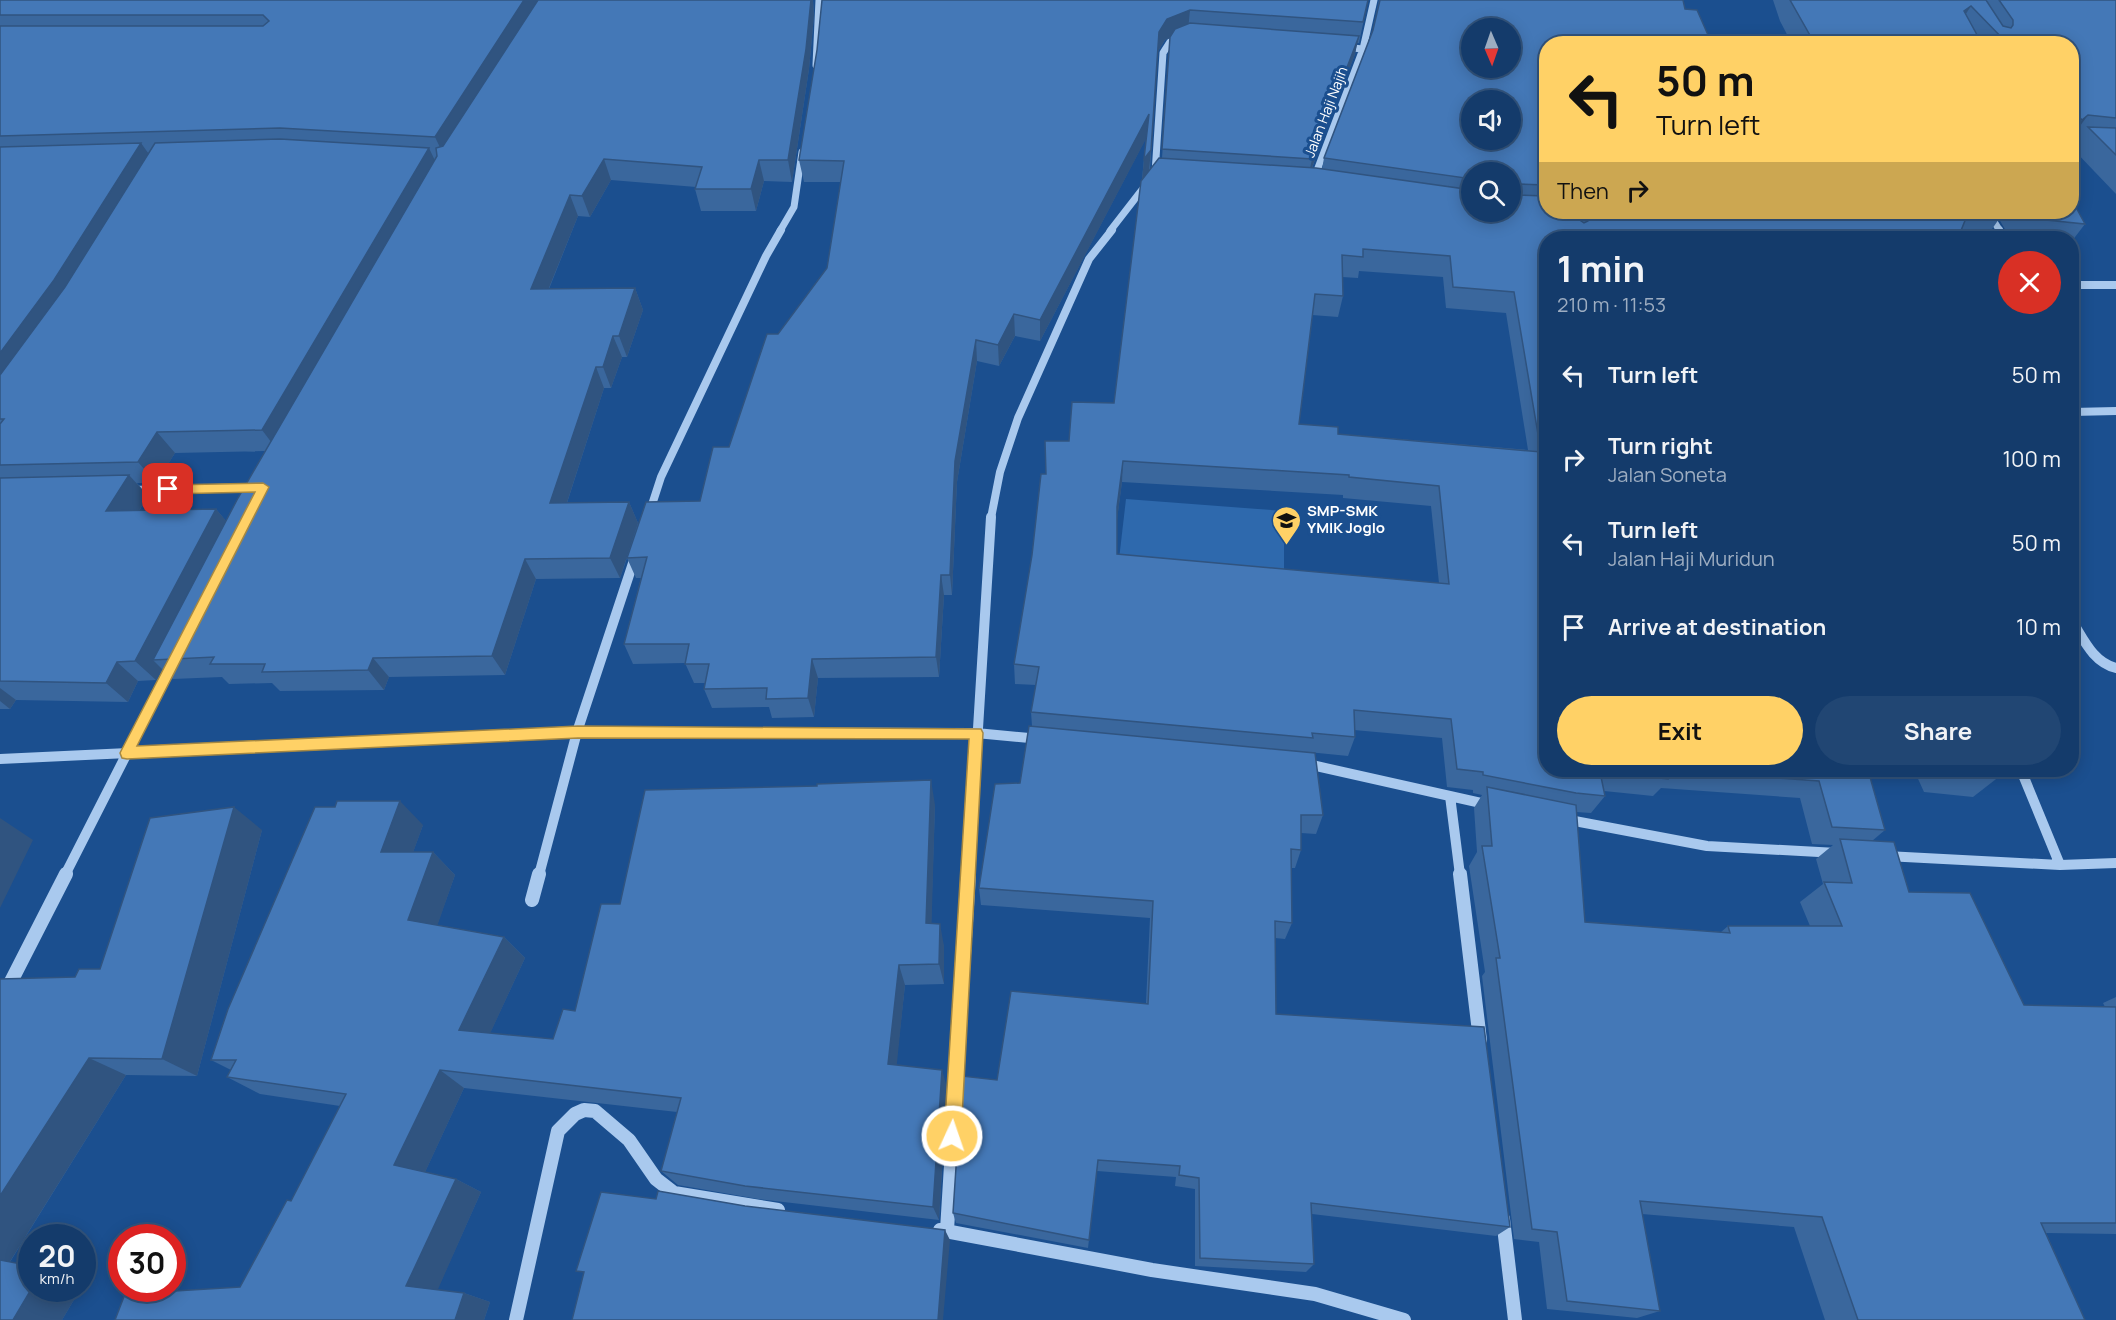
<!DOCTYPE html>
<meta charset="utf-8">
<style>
body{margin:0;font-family:Manrope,sans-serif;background:#214673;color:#f1f3f6;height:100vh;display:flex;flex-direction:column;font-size:22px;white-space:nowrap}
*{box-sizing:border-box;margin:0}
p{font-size:20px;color:#9dadc1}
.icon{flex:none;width:33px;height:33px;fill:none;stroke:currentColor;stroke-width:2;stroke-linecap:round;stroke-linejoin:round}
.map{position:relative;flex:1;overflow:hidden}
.details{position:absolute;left:1539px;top:231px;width:540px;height:546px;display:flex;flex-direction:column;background:#143b6b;border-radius:24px;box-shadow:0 3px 15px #0003,0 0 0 2px #33557e}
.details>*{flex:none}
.hud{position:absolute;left:1539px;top:36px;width:540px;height:183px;border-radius:24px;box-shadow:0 3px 15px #0003,0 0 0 2px #33557e;background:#ffd166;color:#111;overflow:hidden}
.needle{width:39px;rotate:178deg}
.tools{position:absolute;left:1461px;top:18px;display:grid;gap:12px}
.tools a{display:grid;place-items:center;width:60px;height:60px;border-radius:50%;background:#143b6b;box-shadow:0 3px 15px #0003,0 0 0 2px #33557e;font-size:30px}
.speed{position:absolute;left:18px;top:1224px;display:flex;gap:12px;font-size:30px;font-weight:700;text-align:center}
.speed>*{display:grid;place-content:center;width:78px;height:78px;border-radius:50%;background:#143b6b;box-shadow:0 3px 15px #0003,0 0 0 2px #33557e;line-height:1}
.speed small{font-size:15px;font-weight:400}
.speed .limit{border:9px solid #d22;background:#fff;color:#111}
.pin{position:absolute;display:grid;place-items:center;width:51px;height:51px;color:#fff;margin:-26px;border-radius:12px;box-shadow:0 3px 9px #0006}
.me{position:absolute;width:66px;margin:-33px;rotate:3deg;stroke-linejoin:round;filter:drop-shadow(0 0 4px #0008)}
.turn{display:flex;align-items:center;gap:21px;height:126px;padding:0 18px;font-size:27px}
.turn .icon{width:78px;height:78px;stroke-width:2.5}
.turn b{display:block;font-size:42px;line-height:51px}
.then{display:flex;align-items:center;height:57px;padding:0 18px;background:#0003;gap:12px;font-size:22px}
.round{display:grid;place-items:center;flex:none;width:63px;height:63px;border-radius:32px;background:#214673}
.head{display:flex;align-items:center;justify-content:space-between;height:102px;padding:0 18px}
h1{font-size:36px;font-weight:700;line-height:45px}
.cta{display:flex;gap:12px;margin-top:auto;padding:12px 18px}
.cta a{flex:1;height:69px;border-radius:36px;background:#ffd166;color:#111;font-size:24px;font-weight:700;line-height:69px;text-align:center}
.cta a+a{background:#214673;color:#f1f3f6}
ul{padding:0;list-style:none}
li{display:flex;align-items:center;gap:18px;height:84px;padding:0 18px}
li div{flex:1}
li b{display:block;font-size:22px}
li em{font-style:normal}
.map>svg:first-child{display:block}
.green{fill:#2e69ad}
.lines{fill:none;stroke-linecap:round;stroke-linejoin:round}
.minor-far3{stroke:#a9c9ee;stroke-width:7}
.minor-far2{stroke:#a9c9ee;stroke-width:8}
.minor-far1{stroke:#a9c9ee;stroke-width:10}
.minor{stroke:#a9c9ee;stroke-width:14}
.wall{fill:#3a679d;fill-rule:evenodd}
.shaded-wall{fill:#305480}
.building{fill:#4478b7;stroke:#305480;stroke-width:1.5;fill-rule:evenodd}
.route{fill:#ffd166;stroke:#a68842;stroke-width:1.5}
.labels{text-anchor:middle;stroke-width:6;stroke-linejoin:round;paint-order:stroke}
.far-street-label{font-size:14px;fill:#fff;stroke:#1b4f8f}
.poi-label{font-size:15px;font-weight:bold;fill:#fff;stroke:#1b4f8f;text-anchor:start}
</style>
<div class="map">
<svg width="2116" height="1320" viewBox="0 0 2116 1320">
<rect width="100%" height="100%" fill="#1b4f8f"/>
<!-- green -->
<path class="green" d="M1126 499 1284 511V583L1118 568Z"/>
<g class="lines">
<!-- minor-far3 -->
<path class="minor-far3" d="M1342 47 1363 49
M816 65 819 0
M2072 142 2116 145
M1313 181 1363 49 1374 0
M1988 212 2000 231
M780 231 794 207 802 152
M1110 231 1155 173 1163 53 1170 42 1180 38"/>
<!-- minor-far2 -->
<path class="minor-far2" d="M1948 232 1999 235V230
M2072 285H2116
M2072 412 2116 411
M129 490 257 487
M649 514 661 477 766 256 781 230
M991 518 1000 472 1018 418 1089 259 1112 230"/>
<!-- minor-far1 -->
<path class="minor-far1" d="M2072 621C2084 640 2093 662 2116 668
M0 759 577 732 976 733 1040 739
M1303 763 1490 805
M2021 770 2060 865
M1450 796 1460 875
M1564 819 1707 846 1837 853
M1886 856 2060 865 2116 863
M65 875 174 661
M539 875 577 732 635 557
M969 875 991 517"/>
<!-- minor -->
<path class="minor" d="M1460 874 1480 1040
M532 900 539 874
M0 1003 66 874
M1503 1219 1515 1320
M940 1230 1152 1270 1315 1294 1404 1320
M947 1230 969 874
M516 1320 558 1131 575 1114 584 1110 595 1111 629 1140 656 1179 674 1193 778 1210"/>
</g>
<!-- wall -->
<path class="wall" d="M0 0H813L814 16 809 69 792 182 764 181 756 211H701L695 189 696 187 611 180 590 217 578 216 549 289 635 288 643 310 627 357H622L611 388H604L567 503 629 502 638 523 700 501 729 447 778 334 827 268 841 182H804L799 160 817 50 822 0H1368L1359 43H1357L1355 54 1312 168 1322 169 1324 158 1373 30 1379 0H1683L1546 44V212L1578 218 1580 212H2072L2085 224 2072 241V238H2010L1999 219 1992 229H1962L1546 238V770H1868L1885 830 1872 841 1909 892 2024 1005 2105 1007 2103 1003 2116 997V1234L2046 1233 2085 1320H1825L1794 1227 1642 1214 1660 1311 1637 1318 1547 1309 1539 1242 1514 1239 1482 976 1485 972 1469 866 1477 852 1474 808 1482 795 1473 793V790L1447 787 1442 738 1354 730 1355 737 1348 756 1308 752 1323 815 1316 834 1301 833V850L1295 868H1292V923L1285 939 1275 938 1276 1014 1510 1227 1496 1236 1312 1214 1314 1264 1306 1272 1195 1266V1189L1175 1186 1176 1177 1097 1171 1088 1248 956 1223 953 1213 997 1080 1146 1003 1150 918 981 905 979 888 1020 783 1032 726 1031 712 1036 685 1015 684 1014 664 1046 474 1069 441 1114 403 1142 179 1146 138 1040 341 1015 336 999 366 977 361 957 482 952 595H944L939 677 818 678 814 717 772 718 769 707 712 708 704 689 705 683H694L685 663 633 664 624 644 641 578H636L627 558 620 578 536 579 505 675 389 677 384 690 280 691 272 683 229 684 222 677 173 679 162 669 156 680 138 681 128 702 16 700 10 709H0ZM1170 38 1162 158 1150 170 1157 53 1165 40ZM1472 172H1510L1472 212ZM1359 271 1443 277 1446 308 1506 313 1528 450 1338 434 1299 424 1312 315 1338 317 1343 296 1342 277 1358 278ZM265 451 226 521 216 509 139 511 148 496 137 483H156L175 453ZM1122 482 1343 495V498L1431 506 1439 583 1117 554V519ZM1661 788 1800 798 1812 844 1833 845 1816 859 1823 884 1800 902 1810 926H1728L1721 932 1585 922 1576 812 1591 813 1605 796 1604 791 1653 796Z
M1773 0H2116V194L2072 148 2080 137 2072 136V137V44H1792L1780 21Z
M1914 770H1998L2000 776 1973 797 1924 792Z
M935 805 931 924 944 946V984L905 985 896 1065 947 1087 939 1220 758 1199 678 1185 661 1171 677 1112 464 1088 425 1172 456 1179 481 1192 437 1290 464 1293 490 1302 484 1320H115L240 1287 291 1201 340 1106 260 1094 227 1077 231 1070 211 1060 423 825 413 852H433L455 875 437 925 504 937 525 958 490 1033 553 1039 575 1011 620 904Z
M262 830 197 1076 126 1075 10 1262 32 1288H81L62 1320H0V979L75 977 100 969Z"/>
<!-- shaded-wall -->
<path class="shaded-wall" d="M524 0H544L445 158 435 137Z
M811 0H813L814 16 809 69 792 182 788 160Z
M1971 6 1958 26 1964 11Z
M1190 10 1188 30 1165 40 1157 53 1159 32 1167 19Z
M1359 36 1355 54 1308 178 1312 159Z
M1149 114 1148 135 1040 341V320Z
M2088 115 2072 137V135L2082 120Z
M141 143 156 164 0 402V353Z
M429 148 439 169 278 451 262 430Z
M1151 150 1149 171 1142 180 1144 159Z
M604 159 611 180 590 217 582 196Z
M759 160 764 181 756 211 751 189Z
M1518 184 1510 204 1513 186Z
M570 195 578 216 540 310 531 289Z
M635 288 643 310 627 357 619 336Z
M1014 314 1015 336 999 366 998 345Z
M613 336 622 357 611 388 603 367Z
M976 340 977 361 957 482 952 595 950 575 955 461Z
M596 367 604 388 560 524 550 503Z
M157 432 175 453 156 483 138 462Z
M1123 461 1122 482 1116 528 1117 507Z
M129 475 148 496 126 532 106 511Z
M629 502 638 523 620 578 610 558Z
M216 509 233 529 153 660 162 669 156 680 135 661Z
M525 559 536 579 505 675 492 656Z
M941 575 944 595 939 677 936 657Z
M373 658 389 677 384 690 368 670Z
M812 659 818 678 814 717 808 698Z
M117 662 138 681 128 702 106 683Z
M0 688 16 700 10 709 0 701Z
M931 780 935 805 931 944 926 923Z
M400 801 423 825 405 875 381 852Z
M234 807 262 830 197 1076 162 1059Z
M0 818 33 840 0 908Z
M433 852 455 875 432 941 408 920Z
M940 924 944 946V984L939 964Z
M504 937 525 958 483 1049 459 1030Z
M899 965 905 985 895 1082 888 1064Z
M89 1058 126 1075 9 1263 0 1261V1196Z
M440 1070 464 1088 422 1179 394 1165Z
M942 1070 947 1087 939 1220 933 1207Z
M456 1179 481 1192 435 1296 406 1286Z
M945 1230 950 1240 943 1320H938Z
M82 1278 87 1279 82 1286Z
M32 1288H81L62 1320H13Z
M464 1293 490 1302 484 1320H455Z"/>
<!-- building -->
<path class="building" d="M0 0H524L435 137 280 128 0 136V26H263L269 21 263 15H0Z
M538 0H811L806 49 788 160H759L751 189H695L702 167 604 159 582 196 570 195 531 289 635 288 619 336H613L603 367H596L550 503 629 502 610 558 525 559 492 656 373 658 368 670 262 672 265 664H210L214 657 153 660 238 498 437 156 436 148 443 146Z
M822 0H1368L1363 22 1190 10 1167 19 1159 32 1151 150 1144 159 1149 114 1040 320 1014 314 998 345 976 340 955 461 950 575H941L936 657 812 659 808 698 766 699 767 688 704 689 709 664H685L689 644H624L647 557 627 558 646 502 700 501 713 447H729L767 334H778L827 268 844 161 799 160 817 50Z
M1380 0H1683L1685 9 1697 10 1712 44H1546V185L1518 184 1513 186 1512 192 1517 195 1546 196V212H1577V218L1584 223 1588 221 1590 216 1589 212H1921L1966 218 1958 238H1546V770H1666L1668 779 1600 772 1605 796 1576 793 1483 775V772L1457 769 1451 719 1354 710 1355 737 1312 733 1313 738 1031 712 1039 667 1014 664 1032 555 1041 474H1046L1045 441H1069L1072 402 1114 403 1141 181 1159 158 1316 168 1472 190V212H1510V172H1472V179L1324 158 1373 30ZM1472 28H1510V68H1472ZM1472 100H1510V140H1472ZM1363 249 1450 256 1453 287 1514 292 1541 452 1338 434V427L1299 424 1315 294 1343 296 1342 255 1363 257ZM1123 461 1349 475V477L1439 486 1449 584 1117 554V507Z
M1790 0H1986L2003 26 2011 28 2013 25V20L1999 0H2116V118L2088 115 2082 120 2072 109V44H2008L1971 6 1964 11 1982 44H1815Z
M1190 23 1359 36 1312 159 1162 149 1170 37 1175 29Z
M2088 127 2116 128V155Z
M280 139 429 148 262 430 157 432 138 462 0 465V424L4 419H0V375L65 287 155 143Z
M141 143 54 280 0 353V147Z
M2072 200 2085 224 2027 218 2023 212H2072Z
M129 475 106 511 216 509 135 661 117 662 106 683 0 681V478Z
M1029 726 1315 753 1323 815H1301V850L1291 849 1292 923 1275 921 1276 1014 1484 1027 1510 1227 1311 1203 1314 1264 1200 1258 1199 1178 1179 1175 1180 1166 1098 1160 1089 1240 953 1213 962 1076 997 1080 1011 991 1148 1004 1153 901 979 888 995 784 1020 783Z
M1670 770H1868L1885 830 1832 827 1819 781Z
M1949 770H1998L2000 776 1949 771Z
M931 780 926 923 940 924 939 964 899 965 888 1064 942 1070 933 1207 745 1186 661 1171 681 1098 440 1070 394 1165 456 1179 406 1286 464 1293 455 1320H115L125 1294 240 1287 287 1200 291 1201 346 1094 227 1077 236 1060H211L228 1009 315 807H335L337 801H400L381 852H433L408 920 504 937 459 1030 553 1039 563 1009 575 1011 601 904H620L645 790 817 786V784Z
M1487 787 1576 805 1585 922 1730 933 1728 926H1842L1824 882 1852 883 1840 839 1894 842 1909 892 1970 893 2024 1005 2116 1007V1223H2041L2085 1320H1858L1822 1217 1640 1201 1660 1311 1567 1301 1557 1232 1532 1229 1496 958H1500L1482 846H1492Z
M234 807 162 1059 89 1058 0 1196V979L75 977 79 969H100L150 818Z
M658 1191 745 1206 945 1230 938 1320H572L584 1272 576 1271 601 1192 656 1199Z
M0 1260 32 1266V1288L13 1320H0Z"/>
<!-- route -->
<path class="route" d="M263 483 269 487 137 746 578 726 981 729 983 733 961 1136 959 1142 952 1145 946 1142 944 1136 969 739 578 738 127 759 122 758 120 753 122 749 255 492 168 494 161 489 168 485Z"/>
<!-- icons -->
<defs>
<symbol id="school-pin" viewBox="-11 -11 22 30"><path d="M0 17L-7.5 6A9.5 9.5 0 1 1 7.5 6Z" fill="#ffd166" stroke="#1b4f8f"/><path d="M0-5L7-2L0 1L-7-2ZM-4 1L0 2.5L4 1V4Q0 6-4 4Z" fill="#111"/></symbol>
</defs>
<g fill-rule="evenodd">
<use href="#school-pin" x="1270" y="504" width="33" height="45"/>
</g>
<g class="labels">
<!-- far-street labels -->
<g class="far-street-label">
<text transform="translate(1326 112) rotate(-69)" y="5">Jalan Haji Najih</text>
</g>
<!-- poi labels -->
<g class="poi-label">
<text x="1307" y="516">SMP-SMK<tspan x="1307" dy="17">YMIK Joglo</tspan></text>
</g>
</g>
</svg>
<div class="tools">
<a><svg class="needle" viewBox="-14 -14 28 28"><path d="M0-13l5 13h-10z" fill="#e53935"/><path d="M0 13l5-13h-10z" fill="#9dadc1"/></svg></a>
<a><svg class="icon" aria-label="sound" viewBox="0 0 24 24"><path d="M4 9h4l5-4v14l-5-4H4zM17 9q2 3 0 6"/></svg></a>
<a><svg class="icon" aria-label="search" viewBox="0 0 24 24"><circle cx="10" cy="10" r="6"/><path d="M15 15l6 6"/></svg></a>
</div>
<div class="speed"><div>20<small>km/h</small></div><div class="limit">30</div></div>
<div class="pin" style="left:168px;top:489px;background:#d93025"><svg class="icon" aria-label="arrive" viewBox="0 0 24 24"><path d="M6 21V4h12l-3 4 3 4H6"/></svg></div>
<svg class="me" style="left:952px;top:1136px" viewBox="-20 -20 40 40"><circle r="17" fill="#ffd166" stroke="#fff" stroke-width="3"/><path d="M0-11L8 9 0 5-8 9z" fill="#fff"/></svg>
<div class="hud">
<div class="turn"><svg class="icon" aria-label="left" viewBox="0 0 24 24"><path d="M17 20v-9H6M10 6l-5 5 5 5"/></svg><div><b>50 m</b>Turn left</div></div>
<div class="then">Then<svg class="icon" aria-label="right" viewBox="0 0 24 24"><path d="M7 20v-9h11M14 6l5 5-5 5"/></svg></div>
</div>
<section class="details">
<div class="head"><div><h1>1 min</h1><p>210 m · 11:53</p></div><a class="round" style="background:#d93025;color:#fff"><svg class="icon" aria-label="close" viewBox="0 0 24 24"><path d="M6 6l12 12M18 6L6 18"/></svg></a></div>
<ul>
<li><svg class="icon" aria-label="left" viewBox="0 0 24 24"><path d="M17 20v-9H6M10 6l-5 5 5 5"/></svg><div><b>Turn left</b></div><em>50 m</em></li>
<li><svg class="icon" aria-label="right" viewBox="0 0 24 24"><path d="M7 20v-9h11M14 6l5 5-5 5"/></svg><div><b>Turn right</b><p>Jalan Soneta</p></div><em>100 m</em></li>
<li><svg class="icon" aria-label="left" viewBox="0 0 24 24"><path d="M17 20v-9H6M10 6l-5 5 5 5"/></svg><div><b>Turn left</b><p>Jalan Haji Muridun</p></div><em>50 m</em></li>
<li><svg class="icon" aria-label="arrive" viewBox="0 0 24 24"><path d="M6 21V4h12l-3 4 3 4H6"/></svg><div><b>Arrive at destination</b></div><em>10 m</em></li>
</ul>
<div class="cta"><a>Exit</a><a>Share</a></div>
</section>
</div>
